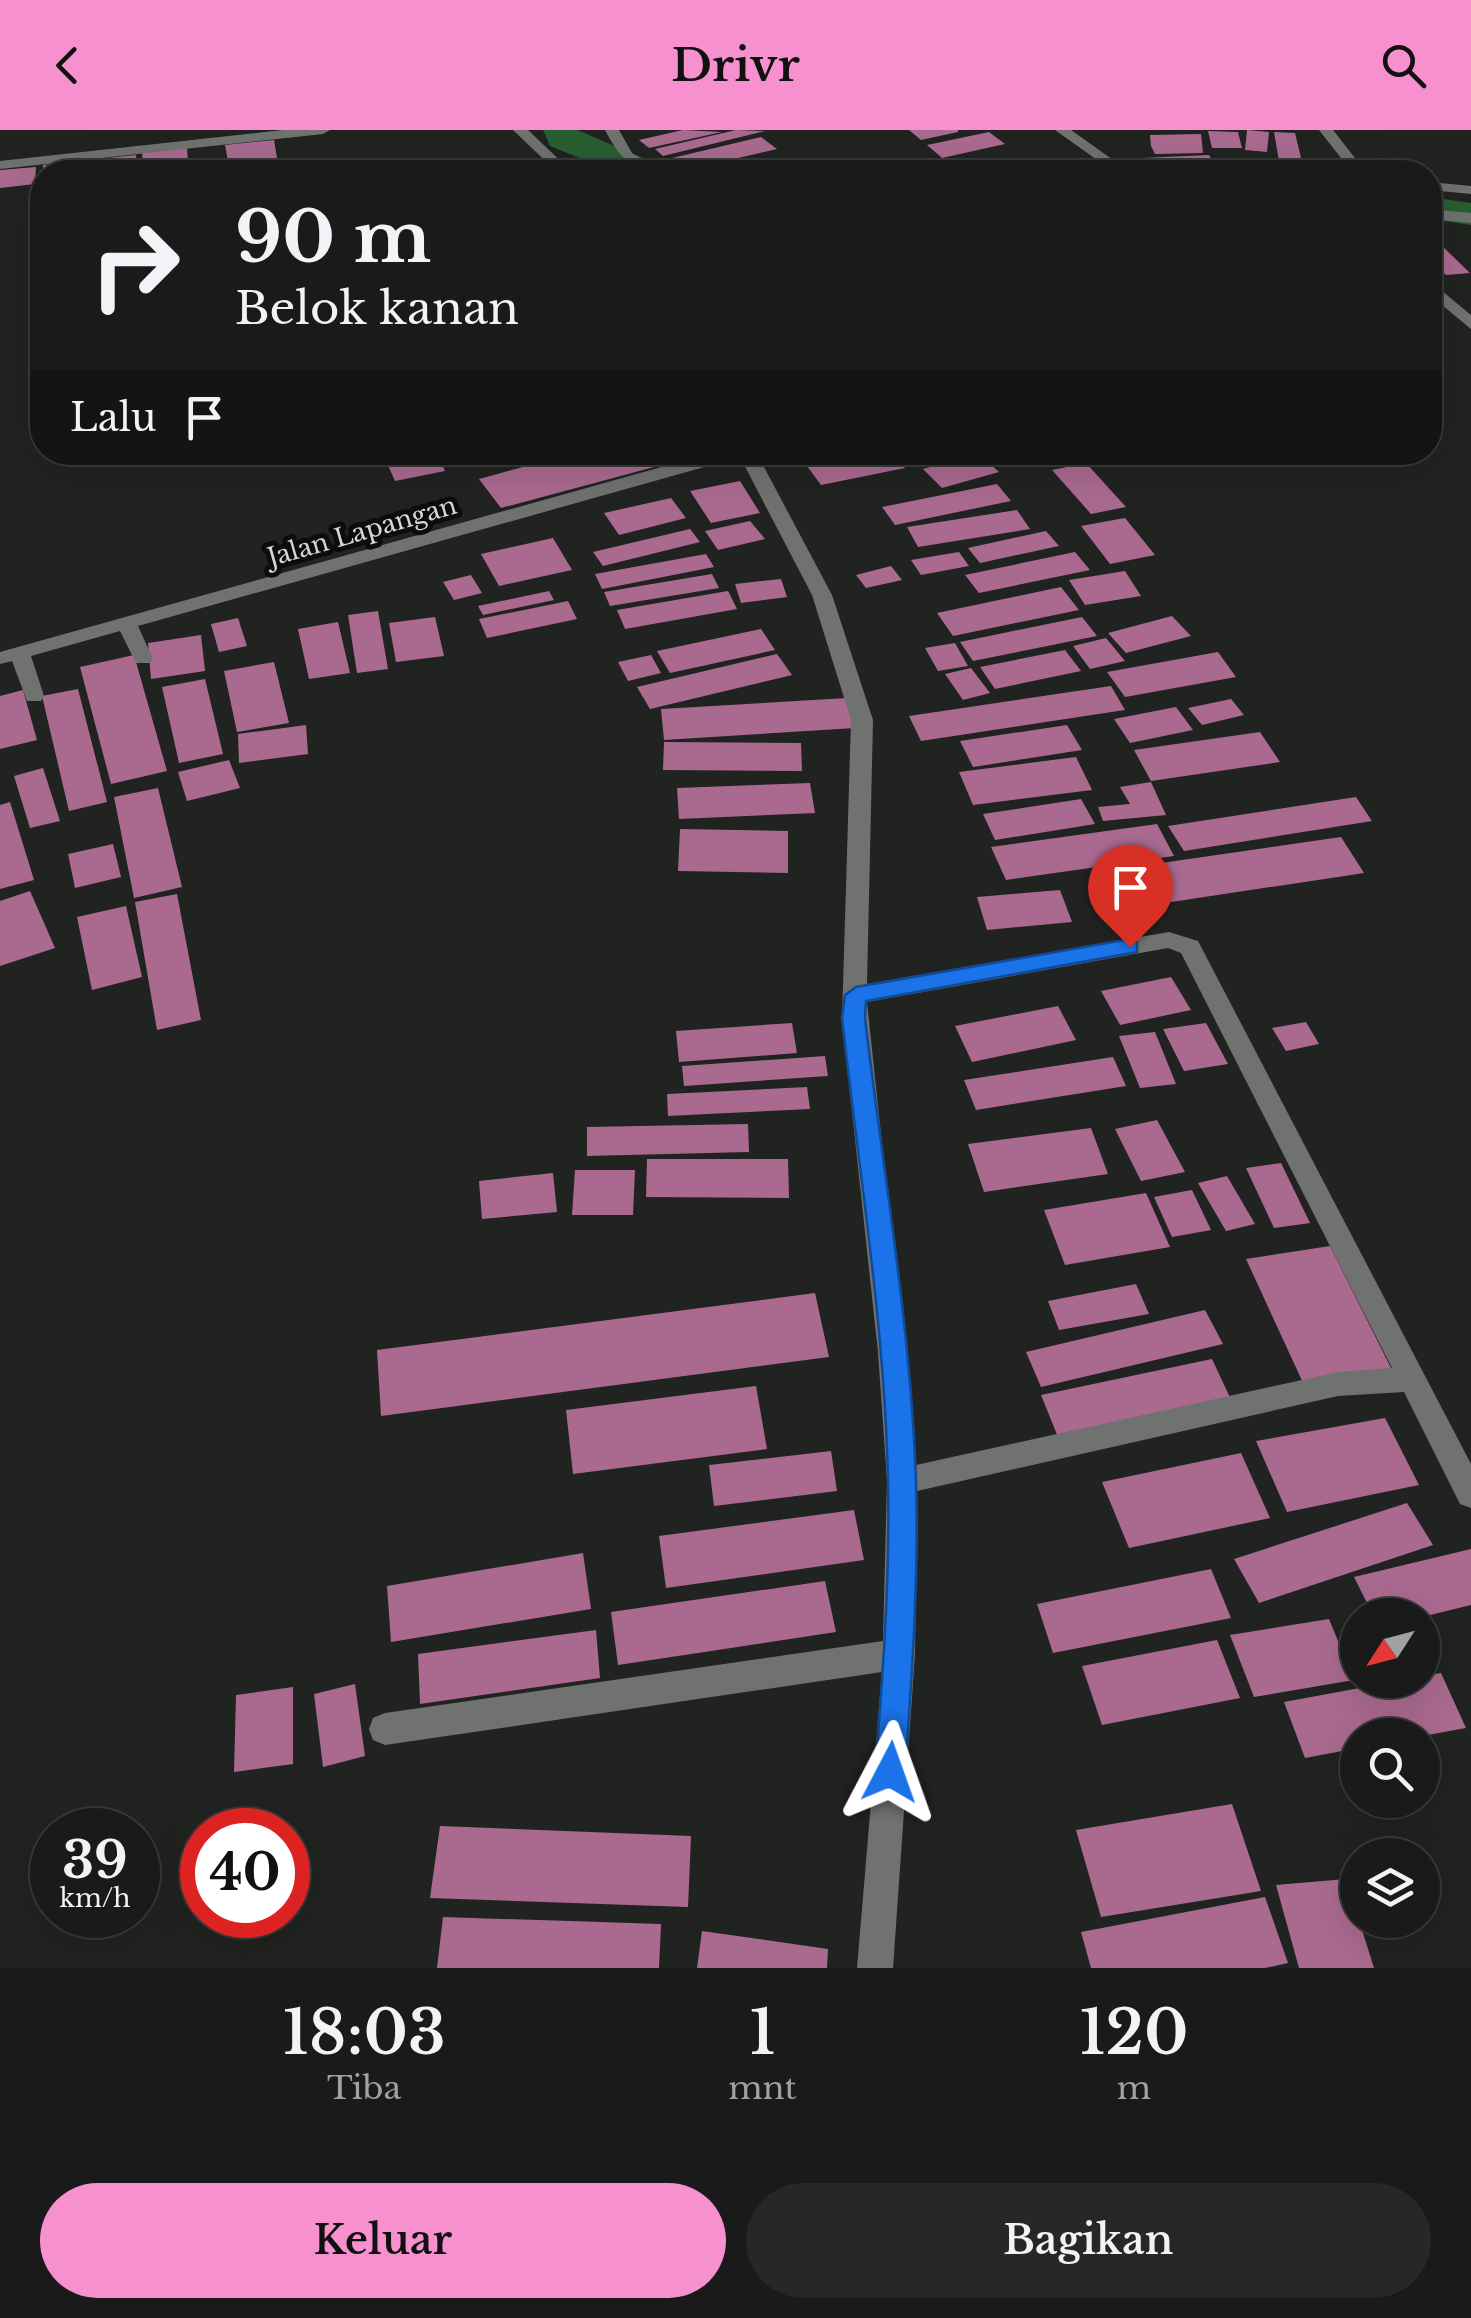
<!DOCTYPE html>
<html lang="id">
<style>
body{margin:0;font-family:"Libre Baskerville",serif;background:#262726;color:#f1f3f6;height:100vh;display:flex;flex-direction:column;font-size:38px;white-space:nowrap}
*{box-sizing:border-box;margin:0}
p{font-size:32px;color:#9fa1a2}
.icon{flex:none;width:55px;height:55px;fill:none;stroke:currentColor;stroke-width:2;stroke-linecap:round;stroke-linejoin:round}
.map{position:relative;height:1838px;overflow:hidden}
.sheet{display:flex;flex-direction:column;background:#191a19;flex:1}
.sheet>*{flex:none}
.hud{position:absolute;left:30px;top:30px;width:1412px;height:305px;border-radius:40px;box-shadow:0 10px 40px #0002,0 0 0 2px #373838;background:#191a19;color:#f1f3f6;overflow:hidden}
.needle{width:65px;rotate:234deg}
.fabs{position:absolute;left:1340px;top:1468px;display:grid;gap:20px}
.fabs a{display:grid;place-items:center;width:100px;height:100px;border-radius:50%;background:#191a19;box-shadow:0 10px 40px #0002,0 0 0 2px #373838;font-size:50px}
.speed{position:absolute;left:30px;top:1678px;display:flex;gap:20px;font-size:50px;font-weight:700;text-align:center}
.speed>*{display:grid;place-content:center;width:130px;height:130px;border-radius:50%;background:#191a19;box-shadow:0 10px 40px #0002,0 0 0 2px #373838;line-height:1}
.speed small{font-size:25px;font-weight:400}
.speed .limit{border:15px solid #d22;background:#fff;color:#111}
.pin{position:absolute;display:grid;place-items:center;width:85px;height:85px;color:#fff;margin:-102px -42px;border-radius:50% 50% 50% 0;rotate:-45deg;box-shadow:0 0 10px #0007}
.pin .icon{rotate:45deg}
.me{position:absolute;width:110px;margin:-55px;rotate:4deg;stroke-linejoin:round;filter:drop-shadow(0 0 8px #0008)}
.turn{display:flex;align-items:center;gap:35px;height:210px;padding:0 40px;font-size:45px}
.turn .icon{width:130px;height:130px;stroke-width:2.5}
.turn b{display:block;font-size:70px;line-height:85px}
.then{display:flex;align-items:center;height:95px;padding:0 40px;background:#0003;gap:20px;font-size:38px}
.eta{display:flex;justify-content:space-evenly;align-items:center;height:170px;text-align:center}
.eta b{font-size:60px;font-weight:600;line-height:70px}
.cta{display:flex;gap:20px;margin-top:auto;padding:20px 40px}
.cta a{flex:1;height:115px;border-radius:60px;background:#f790ce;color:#111;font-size:40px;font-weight:600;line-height:115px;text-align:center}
.cta a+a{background:#262726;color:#f1f3f6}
header{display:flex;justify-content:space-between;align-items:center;height:130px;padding:0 40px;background:#f790ce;color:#111;font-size:45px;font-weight:600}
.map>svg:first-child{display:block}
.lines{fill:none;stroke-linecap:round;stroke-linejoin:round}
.canal{fill:#285f31;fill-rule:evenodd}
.building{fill:#aa6a90}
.minor{fill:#707270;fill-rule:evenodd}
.route{fill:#1a73e8;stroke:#114b97;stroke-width:2.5}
.labels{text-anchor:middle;stroke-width:10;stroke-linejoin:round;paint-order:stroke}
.far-street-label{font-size:25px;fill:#d5d7d5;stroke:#0b0c0b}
</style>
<header><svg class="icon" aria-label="back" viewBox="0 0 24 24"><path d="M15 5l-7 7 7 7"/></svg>Drivr<svg class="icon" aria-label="search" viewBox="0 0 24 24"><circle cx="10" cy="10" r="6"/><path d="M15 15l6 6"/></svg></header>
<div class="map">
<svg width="1471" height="1838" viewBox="0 0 1471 1838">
<rect width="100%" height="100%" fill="#212321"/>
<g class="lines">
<!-- canal -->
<path class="canal" d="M543 0H577L657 34 662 42H614L550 16Z
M1430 67 1471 73V95L1430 89Z"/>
</g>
<!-- building -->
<path class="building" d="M683 0 722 2 649 18 639 10Z
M736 0 765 1 663 26 655 19Z
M909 0H958V2L921 10Z
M1247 0 1269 2 1267 22 1245 20Z
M1208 1 1238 2 1242 18H1212Z
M989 2 1005 14 942 28 927 15Z
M1274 2 1295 3 1302 32 1279 31Z
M1201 4 1203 23 1155 24 1151 16 1150 5Z
M761 7 777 19 683 41 668 29Z
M274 10 277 28 228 32 225 15Z
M187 18 188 32 143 37 142 22Z
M136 25 137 39 100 42 99 29Z
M1209 25 1217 39 1150 41 1142 28Z
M97 30V42H43V35Z
M36 37 35 54 0 58V40Z
M1438 112 1470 143 1446 145 1430 130V113Z
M382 322H436L445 341 395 351Z
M578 322H659L669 333 501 378 479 349Z
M876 322H893L905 338 821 355 807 336Z
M913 322H966V324L925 335Z
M1015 322H1045L1051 330 1025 335Z
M979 324 999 342 942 358 923 339Z
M1086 333 1126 377 1091 384 1052 340Z
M740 351 760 383 711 393 690 361Z
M997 354 1011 371 895 395 882 377Z
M671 368 686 388 619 405 604 383Z
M1017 380 1030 399 918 417 907 397Z
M1125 388 1155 425 1110 434 1081 396Z
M750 391 765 409 718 420 705 401Z
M690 399 700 412 603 436 593 422Z
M1046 401 1059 416 980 433 968 418Z
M553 408 572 440 499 456 481 424Z
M959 422 969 436 921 445 911 430Z
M1075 422 1090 440 979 463 965 445Z
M706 424 714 437 602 459 595 444Z
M891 436 902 450 866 458 856 445Z
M1125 441 1141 466 1085 475 1069 450Z
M712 444 719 458 610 476 604 462Z
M471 445 482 463 454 470 443 452Z
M781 449 787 467 741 473 735 454Z
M1061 457 1079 480 953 506 937 483Z
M549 461 554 470 483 485 478 476Z
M728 461 737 479 625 499 617 480Z
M568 471 577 489 487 508 479 489Z
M378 481 388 539 357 543 348 485Z
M1172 486 1191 506 1126 523 1108 503Z
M435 487 444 526 396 532 389 493Z
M1082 487 1097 506 973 531 960 512Z
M238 488 247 516 219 522 211 494Z
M338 492 350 543 309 549 298 499Z
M761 499 775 520 670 543 657 521Z
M201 505 205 541 151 549 148 513Z
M1106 508 1125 531 1090 539 1073 516Z
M955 513 968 536 938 541 925 518Z
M1065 520 1081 541 995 559 980 537Z
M1218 522 1236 547 1125 567 1107 542Z
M777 524 792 545 650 579 637 557Z
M134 525 167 641 111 654 80 537Z
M651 525 661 543 628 551 618 532Z
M274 532 289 593 237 602 224 541Z
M971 538 990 563 963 570 945 544Z
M205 549 223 624 179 633 162 557Z
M1111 556 1125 580 921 611 909 586Z
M78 559 107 672 69 681 42 566Z
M23 560 37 610 0 619V566Z
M848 568 855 598 664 610 661 579Z
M1231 569 1244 585 1202 595 1188 578Z
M1176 577 1193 600 1130 613 1114 589Z
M306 595 308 624 239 633 238 604Z
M1067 595 1082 620 973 637 960 611Z
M1260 602 1280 632 1151 651 1134 620Z
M664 612 801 613 802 641 663 640Z
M1076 627 1092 660 973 675 959 642Z
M229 630 240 658 187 671 178 642Z
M43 638 60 691 30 698 14 646Z
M1151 652 1166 685 1103 691 1098 677 1130 674 1120 657Z
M810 653 815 683 679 689 677 658Z
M158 658 182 757 134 768 114 667Z
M1356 667 1372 691 1184 721 1168 696Z
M1081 669 1095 694 995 710 983 684Z
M10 672 34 750 0 759V675Z
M1157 694 1174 726 1006 750 991 717Z
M680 699 788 701V743L678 741Z
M1341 707 1364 743 1118 780 1099 742Z
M113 714 121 747 75 758 68 724Z
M1060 760 1072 792 987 800 977 767Z
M30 761 55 818 0 836V771Z
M177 764 201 890 157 900 135 772Z
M126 776 142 847 92 860 77 787Z
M1171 847 1191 880 1120 895 1101 861Z
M1058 876 1076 910 972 932 955 896Z
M1306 892 1319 914 1286 921 1272 898Z
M792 893 797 923 679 932 676 901Z
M1206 893 1228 934 1184 941 1163 899Z
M1155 902 1176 954 1140 958 1119 906Z
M825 926 828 946 684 956 682 936Z
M1113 927 1126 956 976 980 964 950Z
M807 957 810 979 668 986 667 964Z
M1157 990 1185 1042 1141 1051 1115 999Z
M748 994 749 1022 587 1026V997Z
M1091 998 1108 1044 984 1062 968 1014Z
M647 1029H788L789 1068 646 1067Z
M1281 1033 1310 1093 1274 1098 1246 1038Z
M575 1040H635L633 1085H572Z
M553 1043 557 1082 482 1089 479 1051Z
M1227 1046 1255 1094 1226 1101 1198 1053Z
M1192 1060 1211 1100 1172 1107 1154 1067Z
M1146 1063 1170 1117 1065 1135 1044 1080Z
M1330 1116 1392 1240 1304 1255 1246 1129Z
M1136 1154 1149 1184 1059 1200 1048 1171Z
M815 1163 829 1227 381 1286 377 1220Z
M1205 1180 1223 1214 1041 1257 1026 1222Z
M1212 1229 1233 1274 1060 1312 1041 1265Z
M756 1256 767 1319 573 1344 566 1280Z
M1385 1288 1419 1355 1287 1382 1256 1311Z
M831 1321 837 1361 714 1376 709 1335Z
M1241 1323 1270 1388 1129 1418 1102 1352Z
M1407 1373 1433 1415 1259 1473 1234 1429Z
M854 1380 864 1430 666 1458 659 1406Z
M1471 1419V1475L1422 1487 1373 1485 1354 1447Z
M583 1423 591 1479 391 1512 387 1456Z
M1211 1439 1231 1488 1053 1523 1037 1474Z
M825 1451 836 1502 618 1535 611 1482Z
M1329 1489 1354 1550 1254 1567 1230 1505Z
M596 1500 600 1548 420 1574 418 1524Z
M1217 1510 1240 1568 1102 1595 1082 1536Z
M1441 1543 1466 1598 1422 1606 1358 1605V1618L1305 1628 1284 1572Z
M355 1554 365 1626 323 1637 314 1564Z
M293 1557V1634L234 1642 236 1565Z
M1232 1674 1261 1761 1101 1787 1076 1700Z
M440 1696 691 1706 688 1777 430 1768Z
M1346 1749 1374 1838H1299L1276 1755Z
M1265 1767 1288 1833 1265 1838H1091L1081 1802Z
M443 1787 661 1794 659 1838H437Z
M702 1801 828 1819 827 1838H697Z"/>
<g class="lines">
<!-- minor -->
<path class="minor" d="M283 0H330L323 4 0 39V31Z
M513 0H528L572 42H557Z
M605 0H619L632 23 664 42C632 42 619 27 605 0Z
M1055 0H1071L1130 42H1114Z
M1319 0H1333L1366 42H1352Z
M1430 52 1471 56V64L1430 60Z
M1430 79 1471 83V93L1430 89Z
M1430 151 1471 185V199L1430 165Z
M715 322H756L832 465 873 590 867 854 1169 802 1198 811 1471 1334V1378L1460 1374 1404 1262 1338 1266 917 1361 915 1524 893 1838H857L882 1542 385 1615 373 1610 369 1599 373 1588 385 1583 883 1511 887 1351 878 1222 842 889 851 590 812 465 740 327 138 496 153 529 150 533H136L120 501 31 526 44 566 41 571H27L12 531 0 534V522ZM1168 818 1181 823 1392 1238 1338 1242 916 1335 867 872Z"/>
</g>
<!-- route -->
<path class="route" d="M1130 809 1137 812V822L866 871 865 888C883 1042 911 1197 916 1352 919 1448 912 1545 905 1642L901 1652 890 1657 879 1652 875 1642C883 1545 890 1448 888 1352 885 1197 859 1042 842 888L845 865 856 857Z"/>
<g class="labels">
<!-- far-street labels -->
<g class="far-street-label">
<text transform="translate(362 401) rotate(-16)" y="9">Jalan Lapangan</text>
</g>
</g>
</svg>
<div class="fabs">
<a><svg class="needle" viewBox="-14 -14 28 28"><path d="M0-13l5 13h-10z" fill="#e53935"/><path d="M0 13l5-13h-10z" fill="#9fa1a2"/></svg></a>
<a><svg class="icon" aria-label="search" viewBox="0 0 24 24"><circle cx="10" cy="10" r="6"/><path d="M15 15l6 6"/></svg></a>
<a><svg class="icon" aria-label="layers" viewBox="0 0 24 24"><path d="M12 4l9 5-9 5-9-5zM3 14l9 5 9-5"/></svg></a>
</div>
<div class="speed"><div>39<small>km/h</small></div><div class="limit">40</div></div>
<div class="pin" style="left:1130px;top:817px;background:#d93025"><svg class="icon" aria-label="arrive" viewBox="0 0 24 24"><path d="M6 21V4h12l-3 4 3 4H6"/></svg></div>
<svg class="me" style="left:890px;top:1642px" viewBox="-20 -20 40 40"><path d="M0-17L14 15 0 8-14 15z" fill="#1a73e8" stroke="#fff" stroke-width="4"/></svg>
<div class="hud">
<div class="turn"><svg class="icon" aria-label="right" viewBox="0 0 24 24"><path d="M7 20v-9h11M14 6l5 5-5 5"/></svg><div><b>90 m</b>Belok kanan</div></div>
<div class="then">Lalu<svg class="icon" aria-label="arrive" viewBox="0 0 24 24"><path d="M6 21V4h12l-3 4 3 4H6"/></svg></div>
</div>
</div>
<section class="sheet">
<div class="eta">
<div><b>18:03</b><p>Tiba</p></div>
<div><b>1</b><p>mnt</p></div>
<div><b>120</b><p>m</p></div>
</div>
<div class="cta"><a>Keluar</a><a>Bagikan</a></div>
</section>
